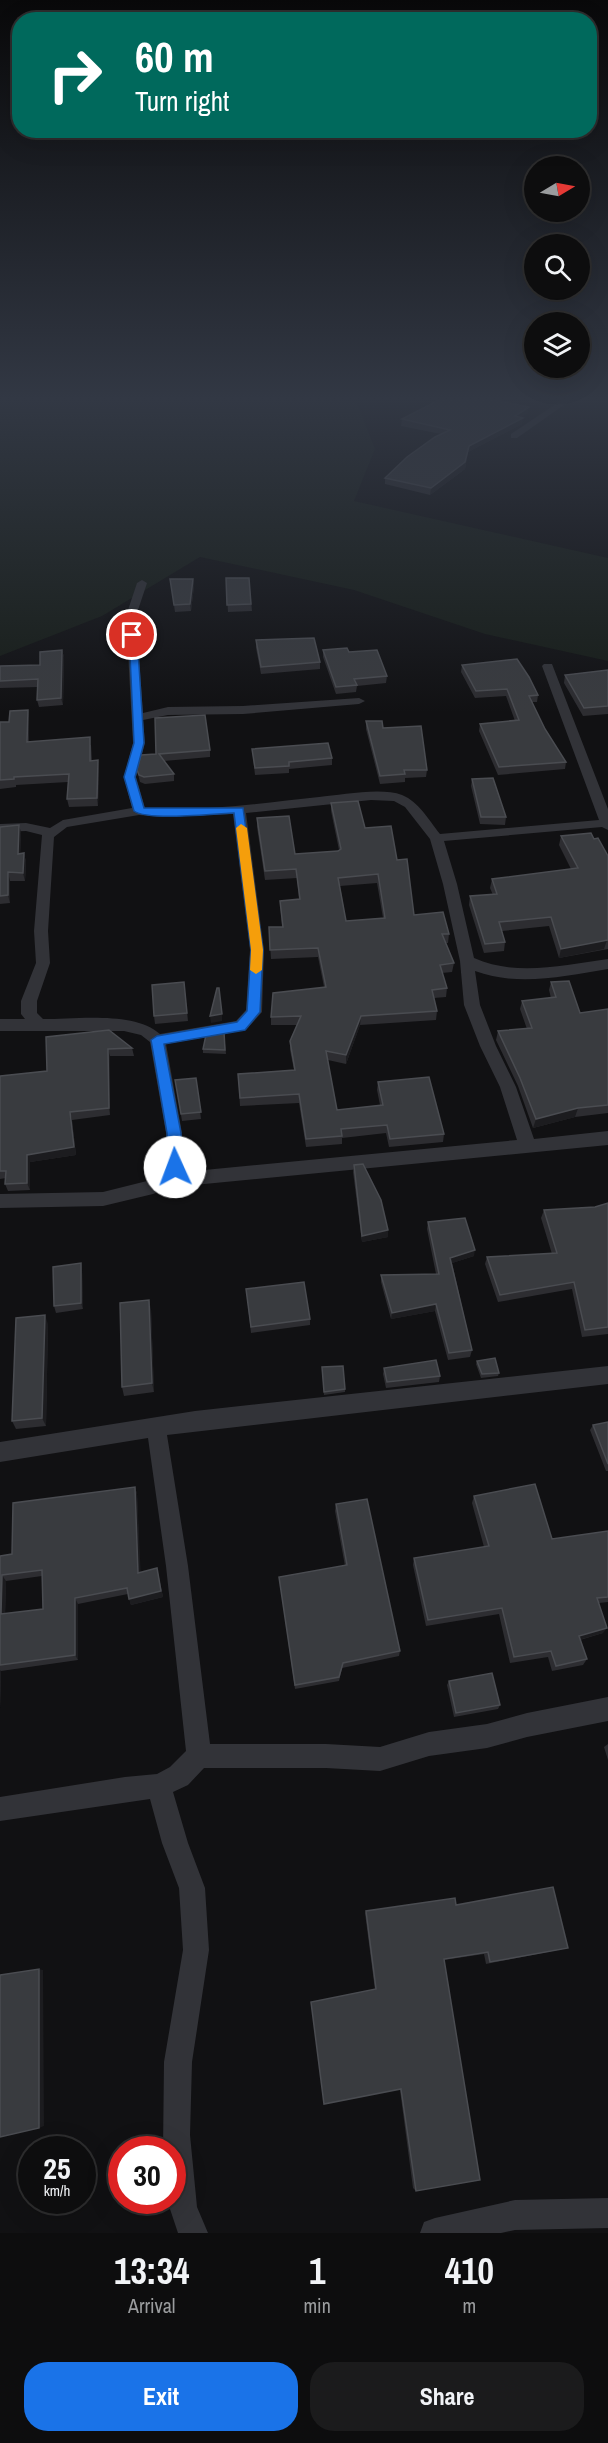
<!DOCTYPE html>
<style>
body{margin:0;font-family:"Archivo Narrow",sans-serif;background:#1b1b1c;color:#f1f3f6;height:100vh;display:flex;flex-direction:column;font-size:22px;white-space:nowrap}
*{box-sizing:border-box;margin:0}
p{font-size:20px;color:#9a9c9e}
.icon{flex:none;width:33px;height:33px;fill:none;stroke:currentColor;stroke-width:2;stroke-linecap:round;stroke-linejoin:round}
.map{position:relative;height:2233px;overflow:hidden}
.details{display:flex;flex-direction:column;background:#0d0d0e;flex:1}
.details>*{flex:none}
.guide{position:absolute;left:12px;top:12px;width:585px;height:126px;border-radius:24px;box-shadow:0 6px 24px #0002,0 0 0 2px #2d2d2e;background:#00695c;color:#fff;overflow:hidden}
.needle{width:39px;rotate:80deg}
.fabs{position:absolute;left:524px;top:156px;display:grid;gap:12px}
.fabs a{display:grid;place-items:center;width:66px;height:66px;border-radius:50%;background:#0d0d0e;box-shadow:0 6px 24px #0002,0 0 0 2px #2d2d2e;font-size:30px}
.speed{position:absolute;left:18px;top:2136px;display:flex;gap:12px;font-size:30px;font-weight:700;text-align:center}
.speed>*{display:grid;place-content:center;width:78px;height:78px;border-radius:50%;background:#0d0d0e;box-shadow:0 6px 24px #0002,0 0 0 2px #2d2d2e;line-height:1}
.speed small{font-size:15px;font-weight:400}
.speed .limit{border:9px solid #d22;background:#fff;color:#111}
.pin{position:absolute;display:grid;place-items:center;width:51px;height:51px;color:#fff;margin:-26px;border:3px solid #fff;border-radius:50%;box-shadow:0 2px 6px #0007}
.me{position:absolute;width:66px;margin:-33px;rotate:358deg;stroke-linejoin:round;filter:drop-shadow(0 0 4px #0008)}
.turn{display:flex;align-items:center;gap:21px;height:126px;padding:0 24px;font-size:27px}
.turn .icon{width:78px;height:78px;stroke-width:2.5}
.turn b{display:block;font-size:42px;line-height:51px}
.eta{display:flex;justify-content:space-evenly;align-items:center;height:102px;text-align:center}
.eta b{font-size:36px;font-weight:700;line-height:42px}
.button{display:flex;gap:12px;margin-top:auto;padding:12px 24px}
.button a{flex:1;height:69px;border-radius:24px;background:#1a73e8;color:#fff;font-size:24px;font-weight:700;line-height:69px;text-align:center}
.button a+a{background:#1b1b1c;color:#f1f3f6}
.map>svg:first-child{display:block}
.green{fill:#171d18}
.lines{fill:none;stroke-linecap:round;stroke-linejoin:round}
.street{fill:#323338;fill-rule:evenodd}
.wall{fill:#2d2d31;fill-rule:evenodd}
.shaded-wall{fill:#1c1c1f}
.building{fill:#393b3f;stroke:#4a4c51;stroke-width:1.5;fill-rule:evenodd}
.route{fill:#1a73e8;stroke:#114b97;stroke-width:1.5}
.slow{fill:#f59e0b}
</style>
<div class="map">
<svg width="608" height="2233" viewBox="0 0 608 2233">
<rect width="100%" height="100%" fill="#111113"/>
<!-- green -->
<path class="green" d="M0 400H341L357 403 375 449 354 501 608 558V661L485 634 354 590 200 557 102 616 0 656Z"/>
<g class="lines">
<!-- street -->
<path class="street" d="M562 400H571L517 438H511V434Z
M142 580 147 583 136 616 143 713 168 707 243 706 359 698 365 701 359 704 243 714 168 715 143 720 145 743 136 777 145 808C202 812 262 803 319 797 341 795 381 787 402 795 419 802 428 819 440 834L599 820 542 666 544 664H552L608 809V830L602 827 444 841 457 884 474 958C517 977 563 965 608 959V969C564 976 518 987 475 971L480 1005 496 1046 516 1087 534 1139 608 1131V1145L194 1185 184 1182 153 1194 103 1206 0 1208V1194L103 1192 151 1180 170 1173 166 1167V1133L150 1042 141 1035 124 1031H0V1019H25L21 1014V1001L36 963 34 931 42 835 26 831 0 832V824L26 823 50 828 63 820 132 808 124 777 133 743 126 616 137 583ZM371 800 394 801 405 807 430 839 443 884 460 961 464 1005 480 1046 500 1087 517 1140 194 1171 183 1165 182 1133 166 1044 246 1030 262 1012 264 950 246 813ZM233 814 250 950 246 1010 236 1021 160 1034C135 1011 76 1019 43 1019L37 1013V1001L50 963 48 931 54 837 67 827 139 815 163 817Z
M608 1366V1384L167 1435 188 1566 210 1744H326L380 1747 429 1732 487 1724 527 1713 608 1697V1721L527 1737 487 1748 429 1756 380 1771 326 1768H204L188 1785 173 1792 188 1843 205 1888 209 1950 192 2062 190 2135 197 2207 208 2233H178L167 2200H172V2150H163L164 2062 183 1950 179 1888 162 1843 150 1799 0 1821V1797L125 1777 157 1774 170 1767 186 1751 166 1566 148 1438 0 1462V1442L195 1411Z
M608 2198V2228L515 2230 501 2233H420L424 2222 435 2218 515 2200Z"/>
</g>
<!-- wall -->
<path class="wall" d="M528 413 521 417 522 424 468 452 465 469 430 495 385 484V478L441 434 401 426 402 419Z
M226 578H249L252 611 228 612Z
M170 579H193L194 586 191 611 175 612Z
M256 640 320 662V669L261 674 256 648Z
M62 650 64 657 63 705 39 707 37 700 38 687 0 688V666L40 665Z
M323 650 349 652 387 676 386 683 357 686 356 692 336 694 323 657Z
M462 665 538 695 537 702H532L545 729 566 762 565 769 498 775 479 731 480 724 515 721 506 696 475 698 461 672Z
M608 670V714L583 716 564 683 565 675Z
M28 710 29 718V741L91 745 92 761 99 769 98 806 69 807 67 799 68 782 16 785V787L0 789V722H9Z
M366 721 383 728 427 770 426 777 405 778V782L380 784 366 729Z
M252 749 332 758V765L289 769V773L255 775Z
M210 750V757L164 761 174 774V781L145 784 140 782 137 770 141 755Z
M472 779 506 817 505 825 480 824 471 786Z
M331 803 365 828 397 860 414 915 449 934 448 943H445L454 963 452 972 442 973 447 988 446 997 434 998 437 1011 436 1020 360 1025 346 1064 328 1060 337 1110 380 1105 377 1090 378 1082 444 1134 443 1142 389 1147 386 1133 342 1138V1144L306 1147 299 1103 240 1106 238 1074 294 1070 290 1050V1041L297 1025H271V1017L324 987 318 957 271 959 269 927H282L280 901 299 900 297 878 265 880 257 827V818L295 854 338 851 339 850 331 811ZM377 883 383 918 346 921 340 886Z
M19 825 21 833 20 854 24 853 26 862 25 881H10V903L0 904V827Z
M561 836 594 839 608 856V949L559 958 549 926 502 931 505 942 504 951 484 953 469 905 470 896 493 895 490 888 492 879 571 869 559 845Z
M184 982 188 1021 155 1024 154 1016Z
M551 982 580 1013 608 1009V1113L575 1117 533 1128 518 1086 496 1040 498 1031 527 1029 520 1009 522 1001 551 998 549 990Z
M224 1032 226 1054 203 1053V1049Z
M46 1037 132 1048 134 1056H110V1115L72 1120 76 1155 30 1162V1190L8 1191 5 1184 6 1178 0 1179V1076L47 1071Z
M196 1078 201 1119 182 1121 175 1080Z
M354 1165 388 1230V1237L362 1242 353 1172Z
M608 1203V1334L582 1337 572 1289 498 1302 485 1264 487 1257 552 1254 541 1218 544 1210 595 1207Z
M428 1222 474 1256 452 1263 472 1350 470 1357 448 1360 435 1311 391 1319 381 1282V1275L436 1274 427 1229Z
M82 1270 83 1309 56 1313 54 1306Z
M246 1289 310 1319V1325L251 1333Z
M151 1309 154 1392 124 1396 122 1387Z
M48 1324 46 1426 16 1429 12 1421Z
M477 1361 499 1373 498 1376 481 1378 476 1364Z
M384 1368 440 1376 439 1382 386 1388 383 1374Z
M322 1370 345 1389V1392L324 1395Z
M608 1422V1471H606L590 1430 593 1425Z
M135 1487 137 1494 140 1573 157 1568 163 1597 131 1605 128 1594 78 1604V1660L1 1671 0 1708V1556L12 1554ZM42 1576 43 1609 5 1614 6 1581Z
M474 1496 552 1539 608 1531V1602L599 1603 603 1633 580 1640 587 1659 583 1665 552 1671 548 1657 510 1663 499 1614 426 1626 413 1565 414 1558 484 1547 472 1503Z
M336 1504 400 1651 399 1656 342 1668 339 1681 295 1689 279 1577 345 1566 335 1511Z
M449 1681 500 1705 498 1709 454 1717 447 1685Z
M608 1744V1760L604 1747Z
M456 1905 568 1948 486 1964 484 1954 444 1960 416 2191 413 2188 400 2090 375 1990 365 1913 366 1911Z"/>
<!-- shaded-wall -->
<path class="shaded-wall" d="M529 407 528 413 515 422V416Z
M523 418 522 424 468 452 465 469 430 495 431 488 469 446Z
M193 579 194 586 191 611 190 604Z
M62 650 64 657 63 705 61 698Z
M28 710 29 718 28 750 27 742Z
M98 760 99 769 98 806 97 798Z
M19 825 21 833 20 862 18 854Z
M24 853 26 862 25 881 23 873Z
M8 872 10 881V903L8 895Z
M607 940 604 949 559 958 561 949Z
M222 1014V1021L211 1023 210 1016Z
M361 1016 360 1025 346 1064V1055Z
M108 1049 110 1056V1115L109 1108Z
M578 1108 575 1117 533 1128 536 1119Z
M70 1112 72 1120 76 1155 30 1162V1190L27 1183V1155Z
M388 1230V1237L362 1242V1236Z
M475 1250 474 1256 449 1264 450 1258Z
M81 1263 82 1270 83 1309 81 1303Z
M149 1300 151 1309 154 1392 152 1383Z
M436 1304 435 1311 391 1319 392 1313Z
M45 1315 48 1324 46 1426 42 1418Z
M135 1487 137 1494 141 1579 138 1573Z
M157 1568 163 1597 131 1605 129 1599Z
M2 1575 6 1581 5 1620 1 1614Z
M75 1598 78 1604V1660L75 1655Z
M607 1628 603 1633 575 1641 579 1636Z
M0 1670 1 1671 0 1708Z
M39 1969 43 1970 44 2126 39 2128Z"/>
<!-- building -->
<path class="building" d="M439 400H495L529 407 515 416 523 418 469 446 465 462 431 488 385 478 407 457 435 437 450 430 402 419Z
M226 578H249L251 604 227 605Z
M170 579H193L190 604 174 605Z
M314 638 320 662 261 667 256 640Z
M347 648 349 652 377 650 387 676 354 679 357 685 336 687 323 650Z
M62 650 61 698 37 700 38 679 0 681V666L40 665V652Z
M517 659 529 677 538 695 529 696 545 729 566 762 499 767 480 724 519 720 507 689 476 691 462 665Z
M608 670V706L584 708 565 675Z
M28 710 27 742 90 737V761L98 760 97 798 67 799 69 774 14 777V779L0 780V722H9L10 711Z
M205 715 210 750 159 754 174 774 144 777 139 775 137 770 141 755 156 754 155 718Z
M366 721H382L383 728 421 726 427 770H404L405 774 380 776Z
M328 743 332 758 289 762V766L255 768 252 749Z
M493 778 506 817H481L472 779Z
M358 801 365 828 391 826 397 860 407 859 414 915 443 912 449 934H442L454 963 440 965 447 988 432 990 437 1011 361 1016 346 1055 326 1051 337 1110 383 1105 378 1082 429 1077 444 1134 390 1139 387 1125 341 1129 342 1136 306 1139 299 1094 240 1098 238 1074 295 1070 290 1041 301 1016 271 1017 273 993 326 987 318 948 270 950 269 927H283L280 901 300 899 296 869 265 871 257 818 289 816 295 854 338 851 341 849 331 803ZM378 874 385 918 346 921 338 878Z
M19 825 18 854 24 853 23 873 8 872V895L0 896V827Z
M591 833 594 839 598 838 608 856V940L561 949 551 917 499 922 505 942 485 944 470 896 497 894 492 879 578 868 561 836Z
M569 981 580 1013 608 1009V1105L578 1108 536 1119 520 1078 498 1031 532 1028 522 1001 556 997 551 982Z
M184 982 187 1013 154 1016 152 985Z
M217 988H219L222 1014 210 1016Z
M109 1030 132 1048 108 1049 109 1108 70 1112 74 1147 27 1155V1183L5 1184 6 1171H0V1076L47 1071 46 1037Z
M224 1032 225 1050 203 1049 206 1035Z
M196 1078 201 1112 181 1114 175 1080Z
M363 1164 381 1200 388 1230 362 1236 354 1165Z
M608 1203V1327L585 1330 574 1282 500 1295 487 1257 557 1253 544 1210 595 1207Z
M465 1218 475 1250 450 1258 472 1350 449 1353 436 1304 392 1313 381 1275 439 1274 428 1222Z
M81 1263V1303L54 1306 53 1267Z
M304 1282 310 1319 251 1327 246 1289Z
M149 1300 152 1383 122 1387 120 1303Z
M45 1315 42 1418 12 1421 16 1318Z
M495 1358 499 1373 482 1374 477 1361Z
M436 1360 440 1376 387 1382 384 1368Z
M343 1366 345 1389 324 1392 322 1367Z
M608 1422V1464L593 1425Z
M535 1484 552 1539 608 1531V1597L597 1598 607 1628 579 1636 587 1659 556 1666 551 1651 514 1657 502 1608 428 1620 414 1558 489 1546 474 1496Z
M135 1487 138 1573 157 1568 161 1591 129 1599 127 1588 75 1598V1655L0 1665V1556L12 1554 13 1503ZM42 1570 43 1609 1 1614 2 1575Z
M367 1499 400 1651 343 1663 339 1677 295 1685 279 1577 347 1565 336 1504Z
M492 1673 500 1705 456 1713 449 1681Z
M553 1887 568 1948 490 1962 488 1952 444 1959 480 2180 416 2191 401 2089 324 2104 311 2002 376 1989 366 1911 455 1898 456 1905Z
M39 1969V2128L0 2137V1975Z"/>
<!-- sky -->
<linearGradient id="sky" x2="0" y2="1"><stop stop-color="#09090a"/><stop offset="0.56" stop-color="#323844"/><stop offset="1" stop-color="#323844" stop-opacity="0"/></linearGradient>
<rect width="608" height="712" fill="url(#sky)"/>
<!-- route -->
<path class="route" d="M129 633 137 635 144 743 135 777 144 808H243L263 950 260 1012 245 1030 164 1044 181 1133 182 1167 180 1171H170L168 1167 167 1133 151 1040 157 1036 237 1022 247 1011 251 950 234 813C215 814 147 821 134 811L124 777 134 743Z"/>
<!-- slow -->
<path class="slow" d="M241 824 247 828 263 950 262 970 256 974 250 970 251 950 236 828Z"/>
</svg>
<div class="fabs">
<a><svg class="needle" viewBox="-14 -14 28 28"><path d="M0-13l5 13h-10z" fill="#e53935"/><path d="M0 13l5-13h-10z" fill="#9a9c9e"/></svg></a>
<a><svg class="icon" aria-label="search" viewBox="0 0 24 24"><circle cx="10" cy="10" r="6"/><path d="M15 15l6 6"/></svg></a>
<a><svg class="icon" aria-label="layers" viewBox="0 0 24 24"><path d="M12 4l9 5-9 5-9-5zM3 14l9 5 9-5"/></svg></a>
</div>
<div class="speed"><div>25<small>km/h</small></div><div class="limit">30</div></div>
<div class="pin" style="left:132px;top:635px;background:#d93025"><svg class="icon" aria-label="arrive" viewBox="0 0 24 24"><path d="M6 21V4h12l-3 4 3 4H6"/></svg></div>
<svg class="me" style="left:175px;top:1167px" viewBox="-20 -20 40 40"><circle r="19" fill="#fff"/><path d="M0-13L10 11 0 6-10 11z" fill="#1a73e8"/></svg>
<div class="guide">
<div class="turn"><svg class="icon" aria-label="right" viewBox="0 0 24 24"><path d="M7 20v-9h11M14 6l5 5-5 5"/></svg><div><b>60 m</b>Turn right</div></div>
</div>
</div>
<section class="details">
<div class="eta">
<div><b>13:34</b><p>Arrival</p></div>
<div><b>1</b><p>min</p></div>
<div><b>410</b><p>m</p></div>
</div>
<div class="button"><a>Exit</a><a>Share</a></div>
</section>
